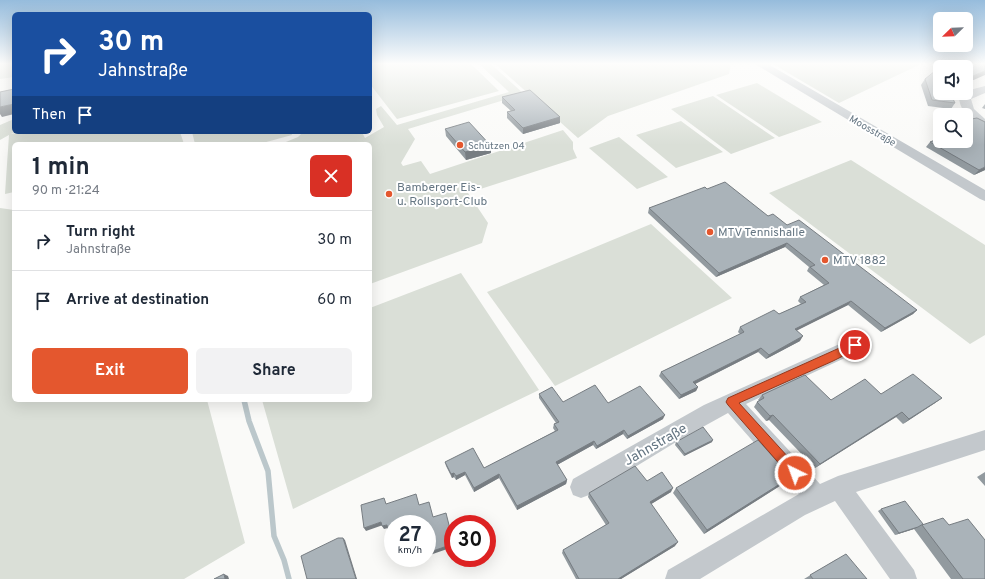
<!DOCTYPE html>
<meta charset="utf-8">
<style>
body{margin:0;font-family:Overpass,sans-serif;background:#f2f2f3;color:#1f2937;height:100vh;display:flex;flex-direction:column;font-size:15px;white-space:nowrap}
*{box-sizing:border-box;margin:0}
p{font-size:13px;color:#747a83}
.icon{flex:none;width:22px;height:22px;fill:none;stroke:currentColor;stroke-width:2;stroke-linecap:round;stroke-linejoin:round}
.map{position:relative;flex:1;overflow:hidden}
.panel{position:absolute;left:12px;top:142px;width:360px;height:260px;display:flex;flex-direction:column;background:#fff;border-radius:6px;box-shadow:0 4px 16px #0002}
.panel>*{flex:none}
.top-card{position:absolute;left:12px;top:12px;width:360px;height:122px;border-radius:6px;box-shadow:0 4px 16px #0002;background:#1a4fa0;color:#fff;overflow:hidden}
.needle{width:26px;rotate:247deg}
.tools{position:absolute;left:933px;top:12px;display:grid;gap:8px}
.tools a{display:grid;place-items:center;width:40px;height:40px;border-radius:6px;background:#fff;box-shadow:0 4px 16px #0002;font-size:20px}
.speed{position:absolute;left:384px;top:515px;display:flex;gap:8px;font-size:20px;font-weight:700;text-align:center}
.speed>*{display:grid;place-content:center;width:52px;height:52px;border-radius:50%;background:#fff;box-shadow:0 4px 16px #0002;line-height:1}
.speed small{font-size:10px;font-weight:400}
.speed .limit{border:6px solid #d22;background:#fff;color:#111}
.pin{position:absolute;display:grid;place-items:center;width:34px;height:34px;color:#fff;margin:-17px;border:2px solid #fff;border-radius:50%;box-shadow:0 1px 4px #0007}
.me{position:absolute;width:44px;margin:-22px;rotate:318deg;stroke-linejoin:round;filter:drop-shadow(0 0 3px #0008)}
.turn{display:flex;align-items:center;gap:14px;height:84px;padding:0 20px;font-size:18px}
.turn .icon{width:52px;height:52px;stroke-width:2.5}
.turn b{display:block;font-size:28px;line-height:34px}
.then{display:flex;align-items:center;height:38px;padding:0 20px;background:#0003;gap:8px;font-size:15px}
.round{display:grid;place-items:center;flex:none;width:42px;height:42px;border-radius:6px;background:#f2f2f3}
.overview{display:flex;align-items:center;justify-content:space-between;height:68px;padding:0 20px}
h1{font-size:24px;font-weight:700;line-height:30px}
.cta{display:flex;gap:8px;margin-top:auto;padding:8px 20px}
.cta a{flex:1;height:46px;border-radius:6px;background:#e4572e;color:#fff;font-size:16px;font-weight:700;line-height:46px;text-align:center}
.cta a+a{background:#f2f2f3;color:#1f2937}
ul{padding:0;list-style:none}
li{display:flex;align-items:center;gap:12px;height:60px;padding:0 20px;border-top:1px solid #e0e1e3}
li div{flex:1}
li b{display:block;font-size:15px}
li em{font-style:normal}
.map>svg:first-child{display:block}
.green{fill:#dadfd7}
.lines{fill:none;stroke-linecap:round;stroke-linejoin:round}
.stream{stroke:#bbc7cb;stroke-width:5.5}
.minor{fill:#c3c8cc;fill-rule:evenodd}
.wall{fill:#929a9f}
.shaded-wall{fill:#777d82}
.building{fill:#aab3b9;stroke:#777d82}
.route{fill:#e4572e;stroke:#94391e}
.poi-dot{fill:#e4572e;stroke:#fff;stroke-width:1.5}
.labels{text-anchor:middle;stroke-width:4;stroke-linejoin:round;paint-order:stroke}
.far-street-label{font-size:10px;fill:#657683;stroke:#fff}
.far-poi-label{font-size:10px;fill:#657683;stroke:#fff;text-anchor:start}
.poi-label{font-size:12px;fill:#657683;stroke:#fff;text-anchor:start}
.near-street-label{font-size:14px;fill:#657683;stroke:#fff}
</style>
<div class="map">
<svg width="985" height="579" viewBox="0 0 985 579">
<rect width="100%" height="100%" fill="#fafaf8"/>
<!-- green -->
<path class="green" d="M0 64H14V77L0 79Z
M370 64H471L499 91 397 119 370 84Z
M479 64H491L524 94 408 129 415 139 401 163 403 166 421 161 430 174 563 130 573 142V149L577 158 468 193 488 223 482 243 370 284V144H281L298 137 303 132H362L365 138 384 127 377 115 376 109 381 106 397 125 509 92Z
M495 64H731L729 74 608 116 578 138Z
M773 64H921L839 103Z
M757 83 822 122 779 137 716 95Z
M713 96 775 138 731 154 671 109Z
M14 119V132L11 134 20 132H180L184 144H14V192L5 194 9 135 0 140V125Z
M681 121 723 152 676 168 636 135Z
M192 132H291L292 135 259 144H195Z
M619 137 668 177 637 189 589 148Z
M851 160 985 245V335L970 344 769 193Z
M0 208 14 210V400H207L245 543 184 579H0Z
M651 224 732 298 555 386 487 292Z
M461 273 539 390 293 509 262 400H370V308Z"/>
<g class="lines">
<!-- stream -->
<path class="stream" d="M244 400 249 421 268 471 274 536 284 560 289 579"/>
<!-- minor -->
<path class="minor" d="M755 64H768L985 190V201L980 199Z
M985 86V93L971 99 974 109 985 119V128C972 124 960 111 959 98L963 93H966V91Z
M855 337 862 340 864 345 862 350 746 404 820 484 838 476 985 430V450L856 492 914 570 917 579H890L835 501 805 515 700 579H665L668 570 799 494 728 413 681 439 589 495 581 498 573 495 570 487 573 479 704 405Z"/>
</g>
<!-- wall -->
<path class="wall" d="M985 64 969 82 966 80V67Z
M925 79 955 103 951 109 928 106 921 85Z
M502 97 560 117V123L523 134 507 118V112L511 111 502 103Z
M985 104V109L982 108Z
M445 129 491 153 466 160 446 136Z
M930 142 985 170 974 175 926 147Z
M707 189 787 225 917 310 913 314 881 332 848 305 797 330 800 341 766 359 758 352 695 384 698 387 696 391 679 399 659 376 661 372 740 334 738 332 740 327 779 314 801 304 798 301 800 297 824 285 807 271 809 267 785 247 716 277 648 213 649 208Z
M539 394 563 402 608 403 663 419 627 439 623 434 596 449 593 445 557 465 567 480 566 484 517 510 499 478 474 492 465 475 456 480 454 477 452 478 446 466 445 462 484 468 555 431 553 428 554 424 556 423 539 398Z
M881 394 942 398 935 403 903 424 896 417 815 468 769 420 766 421 754 407 757 402 759 401 758 400 762 395 831 400Z
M676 442H712L684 456 675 445Z
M985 472V486L977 477Z
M791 477 786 482 704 534 673 493 676 488Z
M647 481 671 492 651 504 675 546 621 579H576L562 553 563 550 606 525 588 497 589 493Z
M881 509 923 524 985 579H951L914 529 895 535 878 511Z
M837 559 867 579H804Z"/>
<!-- shaded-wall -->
<path class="shaded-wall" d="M985 71V75L969 82 973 76Z
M14 104V114L2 117 0 114V107Z
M560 117V123L523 134V128Z
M491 146V153L466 160 465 152Z
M985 167V170L974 175 979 170Z
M787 243 785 247 716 277 719 273Z
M851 301 848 305 792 333 795 329Z
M917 310 913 314 881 332 885 328Z
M803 336 800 341 766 359 769 355Z
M761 348 758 352 691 386 693 382Z
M698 387 696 391 679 399 681 395Z
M942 398 935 403 903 424 909 419Z
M902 412 896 417 815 468 820 464Z
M665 415 663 419 627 439 628 436Z
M773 415 769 420 766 421 770 416Z
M624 430 623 434 596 449 597 446Z
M713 440 712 442 684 456 685 454Z
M594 441 593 445 555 466 556 462Z
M465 472V475L456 480V476Z
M454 473V477L452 478 451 474Z
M499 474V478L474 492V488Z
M791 477 786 482 704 534 707 530Z
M567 480 566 484 517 510V506Z
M673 488 671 492 648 506 650 502Z
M381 522 383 525 366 531 364 528Z
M387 525 388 528 384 529 382 526Z
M918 527 914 529 895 535 899 533Z
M343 538 345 540 357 579H356Z
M678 542 675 546 621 579H618Z
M453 544V547L427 556V553Z
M412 558H421L404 564 403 561Z
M224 574 228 576 229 579H225Z"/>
<!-- building -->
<path class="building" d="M962 64H985V71L973 76 967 73 966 74V67H956Z
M935 71 940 72V93H950L955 103 932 100 925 79Z
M14 89V104L0 107V92Z
M530 90 560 117 523 128 507 112 515 110 502 97Z
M977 118 985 122V167L979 170 930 142 940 138V141H966V120Z
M469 122 491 146 465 152 445 129Z
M725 182 768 216 773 214 787 225 799 220 917 310 885 328 851 301 795 329 803 336 769 355 761 348 693 382 698 387 681 395 661 372 744 332 740 327 774 310 779 314 806 302 800 297 829 283 810 267 815 265 787 243 719 273 649 208 705 187 707 189Z
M913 374 942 398 909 419 902 412 820 464 773 415 770 416 757 402 764 398 762 395 805 375 831 400 865 379 881 394Z
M595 385 608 403 640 386 665 415 628 436 624 430 597 446 594 441 556 462 567 480 517 506 499 474 474 488 465 472 456 476 454 473 451 474 445 462 473 448 484 468 558 430 554 424 559 422 539 394 552 387 563 402Z
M703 427 713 440 685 454 676 442Z
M758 440 791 477 707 530 676 488Z
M635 466 647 481 662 472 673 488 650 502 678 542 618 579H579L563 550 609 523 589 493Z
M416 494 419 505 429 502 433 517 446 513 453 541V544L427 553V524H393V553L387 525 382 526 381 522 364 528 361 505 384 498 386 504Z
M905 501 923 524 918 527 899 533 881 509Z
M943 518 949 525 968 519 985 540V579H963L922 525Z
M338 538H343L356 579H307L301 556Z
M846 554 867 579H813L810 575Z
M403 558H412L403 561Z
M224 574 225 579H214Z"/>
<!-- sky -->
<linearGradient id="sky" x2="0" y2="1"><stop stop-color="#96bcdc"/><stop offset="0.44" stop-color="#fdfdfc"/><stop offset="1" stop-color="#fdfdfc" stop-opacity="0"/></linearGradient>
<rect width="985" height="145" fill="url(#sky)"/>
<!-- route -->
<path class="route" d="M855 341 859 342 860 345 859 348 833 361 739 403 799 469 801 473 799 477 795 479 791 477 728 405 726 402 728 398Z"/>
<!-- markers -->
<g class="poi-dot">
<circle cx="460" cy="145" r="4"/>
<circle cx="389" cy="194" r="4"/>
<circle cx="710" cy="232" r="4"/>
<circle cx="825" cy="260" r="4"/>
</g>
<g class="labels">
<!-- far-street labels -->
<g class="far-street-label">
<text transform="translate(873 130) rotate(30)" y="4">Moosstraße</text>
</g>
<!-- far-poi labels -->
<g class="far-poi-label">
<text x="468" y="149">Schützen 04</text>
</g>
<!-- poi labels -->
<g class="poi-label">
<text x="397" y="191">Bamberger Eis-<tspan x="397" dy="14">u. Rollsport-Club</tspan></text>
<text x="718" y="236">MTV Tennishalle</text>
<text x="833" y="264">MTV 1882</text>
</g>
<!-- near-street labels -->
<g class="near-street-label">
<text transform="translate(655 444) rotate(-30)" y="5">Jahnstraße</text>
</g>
</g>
</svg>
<div class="tools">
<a><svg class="needle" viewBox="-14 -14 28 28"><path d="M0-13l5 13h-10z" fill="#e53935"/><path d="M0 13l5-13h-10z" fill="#747a83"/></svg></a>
<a><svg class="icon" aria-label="sound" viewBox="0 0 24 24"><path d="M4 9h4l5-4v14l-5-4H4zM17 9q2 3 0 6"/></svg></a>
<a><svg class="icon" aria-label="search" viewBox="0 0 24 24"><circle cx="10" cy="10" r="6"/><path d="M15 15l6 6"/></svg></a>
</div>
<div class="speed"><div>27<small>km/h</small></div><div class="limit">30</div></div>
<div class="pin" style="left:855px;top:345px;background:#d93025"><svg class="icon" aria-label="arrive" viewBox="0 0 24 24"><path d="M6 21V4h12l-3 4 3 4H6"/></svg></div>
<svg class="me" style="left:795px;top:473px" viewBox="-20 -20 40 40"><circle r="17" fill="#e4572e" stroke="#fff" stroke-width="3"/><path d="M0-11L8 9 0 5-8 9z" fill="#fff"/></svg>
<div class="top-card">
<div class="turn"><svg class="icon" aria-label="right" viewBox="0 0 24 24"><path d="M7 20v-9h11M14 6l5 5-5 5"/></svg><div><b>30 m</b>Jahnstraße</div></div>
<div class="then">Then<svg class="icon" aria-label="arrive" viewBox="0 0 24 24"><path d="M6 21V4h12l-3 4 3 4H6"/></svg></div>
</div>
<section class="panel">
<div class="overview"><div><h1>1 min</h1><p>90 m · 21:24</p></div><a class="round" style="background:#d93025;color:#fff"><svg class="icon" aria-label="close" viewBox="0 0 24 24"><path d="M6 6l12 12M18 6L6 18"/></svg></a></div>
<ul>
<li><svg class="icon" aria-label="right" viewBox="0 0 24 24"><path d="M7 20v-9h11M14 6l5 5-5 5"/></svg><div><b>Turn right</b><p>Jahnstraße</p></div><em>30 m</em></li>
<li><svg class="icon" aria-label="arrive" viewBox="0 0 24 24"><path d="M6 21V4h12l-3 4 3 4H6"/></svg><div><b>Arrive at destination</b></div><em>60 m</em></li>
</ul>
<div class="cta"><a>Exit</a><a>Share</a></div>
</section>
</div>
